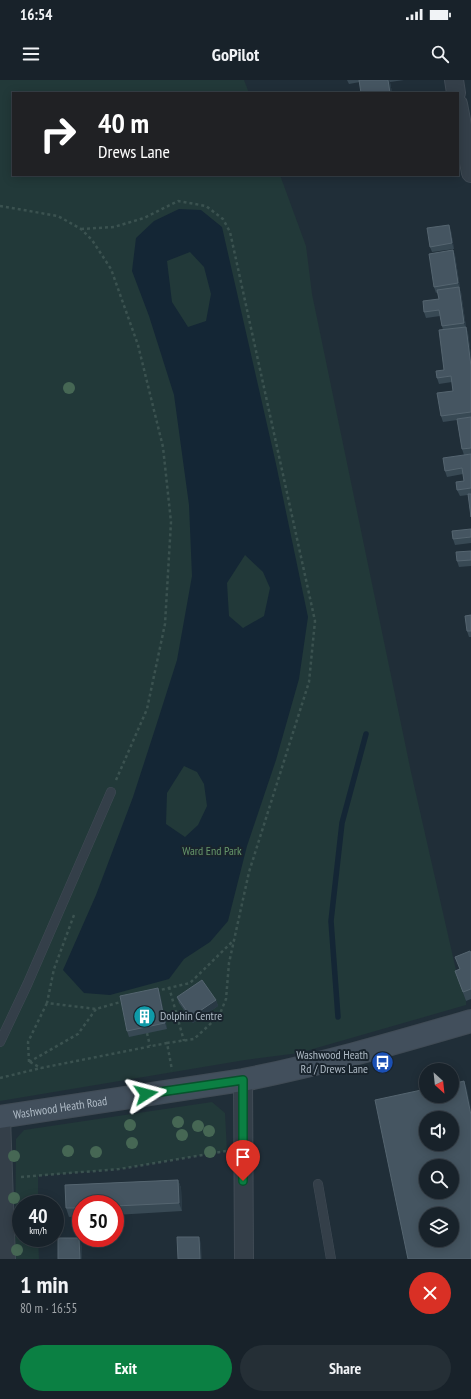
<!DOCTYPE html>
<meta charset="utf-8">
<style>
body{margin:0;font-family:"PT Sans Narrow",sans-serif;background:#252f36;color:#f1f3f6;height:100vh;display:flex;flex-direction:column;font-size:15px;white-space:nowrap}
*{box-sizing:border-box;margin:0}
p{font-size:13px;color:#9fa4a8}
.icon{flex:none;width:22px;height:22px;fill:none;stroke:currentColor;stroke-width:2;stroke-linecap:round;stroke-linejoin:round}
.map{position:relative;height:1179px;overflow:hidden}
.drawer{display:flex;flex-direction:column;background:#18222a;flex:1}
.drawer>*{flex:none}
.top-card{position:absolute;left:12px;top:12px;width:447px;height:84px;border-radius:0px;box-shadow:0 2px 10px #0003,0 0 0 1px #363f47;background:#202124;color:#fff;overflow:hidden}
.needle{width:26px;rotate:153deg}
.fabs{position:absolute;left:419px;top:983px;display:grid;gap:8px}
.fabs a{display:grid;place-items:center;width:40px;height:40px;border-radius:50%;background:#18222a;box-shadow:0 2px 10px #0003,0 0 0 1px #363f47;font-size:20px}
.speed{position:absolute;left:12px;top:1115px;display:flex;gap:8px;font-size:20px;font-weight:700;text-align:center}
.speed>*{display:grid;place-content:center;width:52px;height:52px;border-radius:50%;background:#18222a;box-shadow:0 2px 10px #0003,0 0 0 1px #363f47;line-height:1}
.speed small{font-size:10px;font-weight:400}
.speed .limit{border:6px solid #d22;background:#fff;color:#111}
.pin{position:absolute;display:grid;place-items:center;width:34px;height:34px;color:#fff;margin:-41px -17px;border-radius:50% 50% 50% 0;rotate:-45deg;box-shadow:0 0 4px #0007}
.pin .icon{rotate:45deg}
.me{position:absolute;width:44px;margin:-22px;rotate:81deg;stroke-linejoin:round;filter:drop-shadow(0 0 3px #0008)}
.turn{display:flex;align-items:center;gap:14px;height:84px;padding:0 20px;font-size:18px}
.turn .icon{width:52px;height:52px;stroke-width:2.5}
.turn b{display:block;font-size:28px;line-height:34px}
.round{display:grid;place-items:center;flex:none;width:42px;height:42px;border-radius:21px;background:#252f36}
.summary{display:flex;align-items:center;justify-content:space-between;height:68px;padding:0 20px}
h1{font-size:24px;font-weight:700;line-height:30px}
.action{display:flex;gap:8px;margin-top:auto;padding:8px 20px}
.action a{flex:1;height:46px;border-radius:24px;background:#0b8043;color:#fff;font-size:16px;font-weight:700;line-height:46px;text-align:center}
.action a+a{background:#252f36;color:#f1f3f6}
.status{display:flex;justify-content:space-between;align-items:center;height:28px;padding:0 20px;background:#18222a;direction:ltr}
.status svg{height:11px;fill:currentColor}
header{display:flex;justify-content:space-between;align-items:center;height:52px;padding:0 20px;background:#18222a;font-size:18px;font-weight:700}
.map>svg:first-child{display:block}
.green{fill:#223939}
.water{fill:#142635;fill-rule:evenodd}
.lines{fill:none;stroke-linecap:round;stroke-linejoin:round}
.stream{stroke:#142635;stroke-width:5.5}
.lane-casing{stroke:#404b55;stroke-width:10}
.street-casing{stroke:#404b55;stroke-width:20}
.secondary-casing{stroke:#404b55;stroke-width:24}
.path{stroke:#3b5250;stroke-width:2.5;stroke-dasharray:3 3;stroke-linecap:butt}
.lane{stroke:#343f49;stroke-width:9}
.street{stroke:#343f49;stroke-width:18}
.secondary{stroke:#424f5c;stroke-width:22}
.tree{fill:#466754}
.wall{fill:#384954}
.shaded-wall{fill:#293944}
.building{fill:#455561;stroke:#556570;fill-rule:evenodd}
.route-casing{stroke:#07532c;stroke-width:10}
.route{stroke:#0b8043;stroke-width:7}
.labels{text-anchor:middle;stroke-width:4;stroke-linejoin:round;paint-order:stroke}
.park-label{font-size:12px;fill:#66966a;stroke:#19242d}
.poi-label{font-size:12px;fill:#aebac5;stroke:#19242d;text-anchor:start}
.street-label{font-size:12px;fill:#aebac5;stroke:#19242d}
</style>
<div class="status"><b>16:54</b><svg viewBox="0 0 49 12"><path d="M0 12V9h3v3zM5 12V6h3v6zM10 12V3h3v9zM15 12V0h3v12zM26 1h20v11H26zM47 4h2v5h-2z"/></svg></div>
<header><svg class="icon" aria-label="menu" viewBox="0 0 24 24"><path d="M4 6h16M4 12h16M4 18h16"/></svg>GoPilot<svg class="icon" aria-label="search" viewBox="0 0 24 24"><circle cx="10" cy="10" r="6"/><path d="M15 15l6 6"/></svg></header>
<div class="map">
<svg width="471" height="1179" viewBox="0 0 471 1179">
<rect width="100%" height="100%" fill="#202e38"/>
<!-- green -->
<path class="green" d="M0 0H244L249 13H13V95H280L306 166 312 214 411 692 458 899 466 921V925L299 973 245 980 0 1021Z
M212 1022 225 1033 227 1071 119 1089 38 1096V1124H21V1158H38L39 1179H15L16 1059 24 1050Z"/>
<!-- water -->
<path class="water" d="M179 129 201 130 222 147 276 384 308 537 299 599 276 680 247 766 228 841 210 862 184 879 169 899 110 915 84 913 63 890 96 815 133 717 156 646 177 580 192 496 189 425 174 315 149 236 132 191 136 158 154 141ZM190 172 204 187 211 214 206 241 188 247 172 222 167 181ZM245 475 263 492 270 508 264 536 243 548 229 536 227 503ZM184 686 197 692 204 704 207 726 198 745 185 757 166 744 167 713Z"/>
<g class="lines">
<!-- stream -->
<path class="stream" d="M338 937 331 841 342 743 366 654"/>
<defs>
<path id="lane" d="M0 962 27 905 111 712
M318 1104 331 1179"/>
<path id="street" d="M454 0 456 13
M458 24 471 93
M243 1000 244 1179
M1 1037 6 1179"/>
<g id="secondary">
<path id="s1" d="M0 1037 243 1000C320 985 395 963 471 941"/>
</g>
</defs>
<!-- lane casing -->
<use href="#lane" class="lane-casing"/>
<!-- street casing -->
<use href="#street" class="street-casing"/>
<!-- secondary casing -->
<use href="#secondary" class="secondary-casing"/>
<!-- path -->
<path class="path" d="M0 126 58 136 81 149 92 160 111 189 138 265 163 367 171 442 165 544 147 629 116 700
M81 149 114 147 144 138 178 121 206 126 223 139 230 152 315 541 309 602 249 792 229 883 226 919 219 936 194 959 167 963 172 990
M74 835 54 889 47 923 96 929 124 921
M169 907 184 961
M156 911 190 903 233 861
M147 953 150 966
M29 982 78 954 96 929
M29 982 28 962 47 923
M30 982 41 988
M0 998 41 988 167 963
M21 1097 119 1089 226 1071"/>
<!-- lane -->
<use href="#lane" class="lane"/>
<!-- street -->
<use href="#street" class="street"/>
<!-- secondary -->
<use href="#secondary" class="secondary"/>
</g>
<!-- trees -->
<g class="tree">
<circle cx="69" cy="308" r="6"/>
<circle cx="178" cy="1042" r="6"/>
<circle cx="130" cy="1045" r="6"/>
<circle cx="198" cy="1046" r="6"/>
<circle cx="209" cy="1051" r="6"/>
<circle cx="182" cy="1055" r="6"/>
<circle cx="132" cy="1063" r="6"/>
<circle cx="68" cy="1071" r="6"/>
<circle cx="96" cy="1072" r="6"/>
<circle cx="210" cy="1072" r="6"/>
<circle cx="14" cy="1076" r="6"/>
<circle cx="14" cy="1118" r="6"/>
<circle cx="17" cy="1170" r="6"/>
</g>
<!-- wall -->
<path class="wall" d="M347 0H404L390 2 392 13H361L360 2 349 4Z
M451 151 454 169 432 172 430 167Z
M453 170 455 175 460 208 459 209 461 212 466 247 468 253 471 276V374L464 375 462 369 457 340 443 342 441 336 453 311 452 302 439 304 437 298 444 290 443 250 442 246 440 236 426 238 424 232 439 219 438 212 436 213 434 207Z
M471 374V437L468 415 460 416 457 410 464 401 463 394 447 397 445 391Z
M471 449V463L455 465 453 459Z
M471 471V486L459 487 457 481Z
M471 535V557H469L467 551Z
M471 873V919L466 921 455 891 460 889Z
M158 908 160 914 167 949 129 957 127 951Z
M177 917 216 920 218 926 193 943 179 923Z
M178 1100 181 1108 182 1131 115 1135V1124H81V1136L69 1137 66 1128 65 1105Z"/>
<!-- shaded-wall -->
<path class="shaded-wall" d="M388 0H389L390 2 392 13H390Z
M449 145 451 151 454 169 452 163Z
M453 170 455 175 460 208 458 203Z
M459 207 461 212 466 248V247L468 253 471 276V286L466 249 464 243Z
M158 908 160 914 167 949 165 943Z
M216 920 218 926 193 943 191 937Z
M464 1001 467 1009 471 1028V1035Z
M178 1100 181 1108 182 1131 179 1123Z
M199 1157 201 1163 202 1179H200Z
M79 1158 82 1166V1179H80Z"/>
<!-- building -->
<path class="building" d="M359 0H388L390 13H361Z
M449 145 452 163 430 167 427 148Z
M453 170 458 203 434 207 429 174Z
M459 207 464 243 442 246 439 230 424 232 423 221 439 219 437 210Z
M466 247 471 286V332L441 336 437 313 453 311 451 296 437 298 436 291 444 290 439 250Z
M471 337V368L462 369 457 339Z
M471 374V408L457 410 456 402 464 401 462 388 445 391 443 378Z
M468 414H471V437Z
M471 449V457L453 459 452 451Z
M471 471V480L457 481 456 472Z
M471 535V551H467L465 536Z
M470 871 471 873V909L463 912 455 891 460 889 455 877Z
M202 900 216 920 191 937 177 917Z
M158 908 165 943 127 951 120 916Z
M464 1001 471 1035V1179H408L375 1020 426 1009V1016H452V1004ZM426 1038H452V1064H426ZM426 1086H452V1112H426ZM426 1134H452V1160H426Z
M178 1100 179 1123 115 1126V1124H81V1128H66L65 1105Z
M177 1157H199L200 1179H178Z
M58 1158H79L80 1179H58Z"/>
<g class="lines">
<defs>
<path id="route" d="M146 1014 243 1000V1101"/>
</defs>
<!-- route casing -->
<use href="#route" class="route-casing"/>
<!-- route -->
<use href="#route" class="route"/>
</g>
<!-- icons -->
<defs>
<symbol id="building-disc" viewBox="-11 -11 22 22"><circle r="9.5" fill="#0f9aa8" stroke="#19242d"/><path d="M-4-6H4V6H1V3H-1V6H-4ZM-2.5-4.3h1.7v1.8h-1.7ZM.8-4.3h1.7v1.8H.8ZM-2.5-1h1.7V.8h-1.7ZM.8-1h1.7V.8H.8Z" fill="#fff"/></symbol>
<symbol id="bus-disc" viewBox="-11 -11 22 22"><circle r="9.5" fill="#1a4fb4" stroke="#19242d"/><path d="M-5-6H5V4H4V6H2V4H-2V6H-4V4H-5ZM-3.5-4V0h7V-4ZM-3.5 1.2v1.5H-2V1.2ZM2 1.2v1.5H3.5V1.2Z" fill="#fff"/></symbol>
</defs>
<g fill-rule="evenodd">
<use href="#building-disc" x="132" y="924" width="25" height="25"/>
<use href="#bus-disc" x="370" y="970" width="25" height="25"/>
</g>
<g class="labels">
<!-- park labels -->
<g class="park-label">
<text x="212" y="775">Ward End Park</text>
</g>
<!-- poi labels -->
<g class="poi-label">
<text x="160" y="940">Dolphin Centre</text>
<text x="368" y="979" text-anchor="end">Washwood Heath<tspan x="368" dy="14">Rd / Drews Lane</tspan></text>
</g>
<!-- street labels -->
<g class="street-label">
<text dy="4" stroke="none"><textPath href="#s1" startOffset="61">Washwood Heath Road</textPath></text>
</g>
</g>
</svg>
<div class="fabs">
<a><svg class="needle" viewBox="-14 -14 28 28"><path d="M0-13l5 13h-10z" fill="#e53935"/><path d="M0 13l5-13h-10z" fill="#9fa4a8"/></svg></a>
<a><svg class="icon" aria-label="sound" viewBox="0 0 24 24"><path d="M4 9h4l5-4v14l-5-4H4zM17 9q2 3 0 6"/></svg></a>
<a><svg class="icon" aria-label="search" viewBox="0 0 24 24"><circle cx="10" cy="10" r="6"/><path d="M15 15l6 6"/></svg></a>
<a><svg class="icon" aria-label="layers" viewBox="0 0 24 24"><path d="M12 4l9 5-9 5-9-5zM3 14l9 5 9-5"/></svg></a>
</div>
<div class="speed"><div>40<small>km/h</small></div><div class="limit">50</div></div>
<div class="pin" style="left:243px;top:1101px;background:#d93025"><svg class="icon" aria-label="arrive" viewBox="0 0 24 24"><path d="M6 21V4h12l-3 4 3 4H6"/></svg></div>
<svg class="me" style="left:146px;top:1014px" viewBox="-20 -20 40 40"><path d="M0-17L14 15 0 8-14 15z" fill="#0b8043" stroke="#fff" stroke-width="4"/></svg>
<div class="top-card">
<div class="turn"><svg class="icon" aria-label="right" viewBox="0 0 24 24"><path d="M7 20v-9h11M14 6l5 5-5 5"/></svg><div><b>40 m</b>Drews Lane</div></div>
</div>
</div>
<section class="drawer">
<div class="summary"><div><h1>1 min</h1><p>80 m · 16:55</p></div><a class="round" style="background:#d93025;color:#fff"><svg class="icon" aria-label="close" viewBox="0 0 24 24"><path d="M6 6l12 12M18 6L6 18"/></svg></a></div>
<div class="action"><a>Exit</a><a>Share</a></div>
</section>
